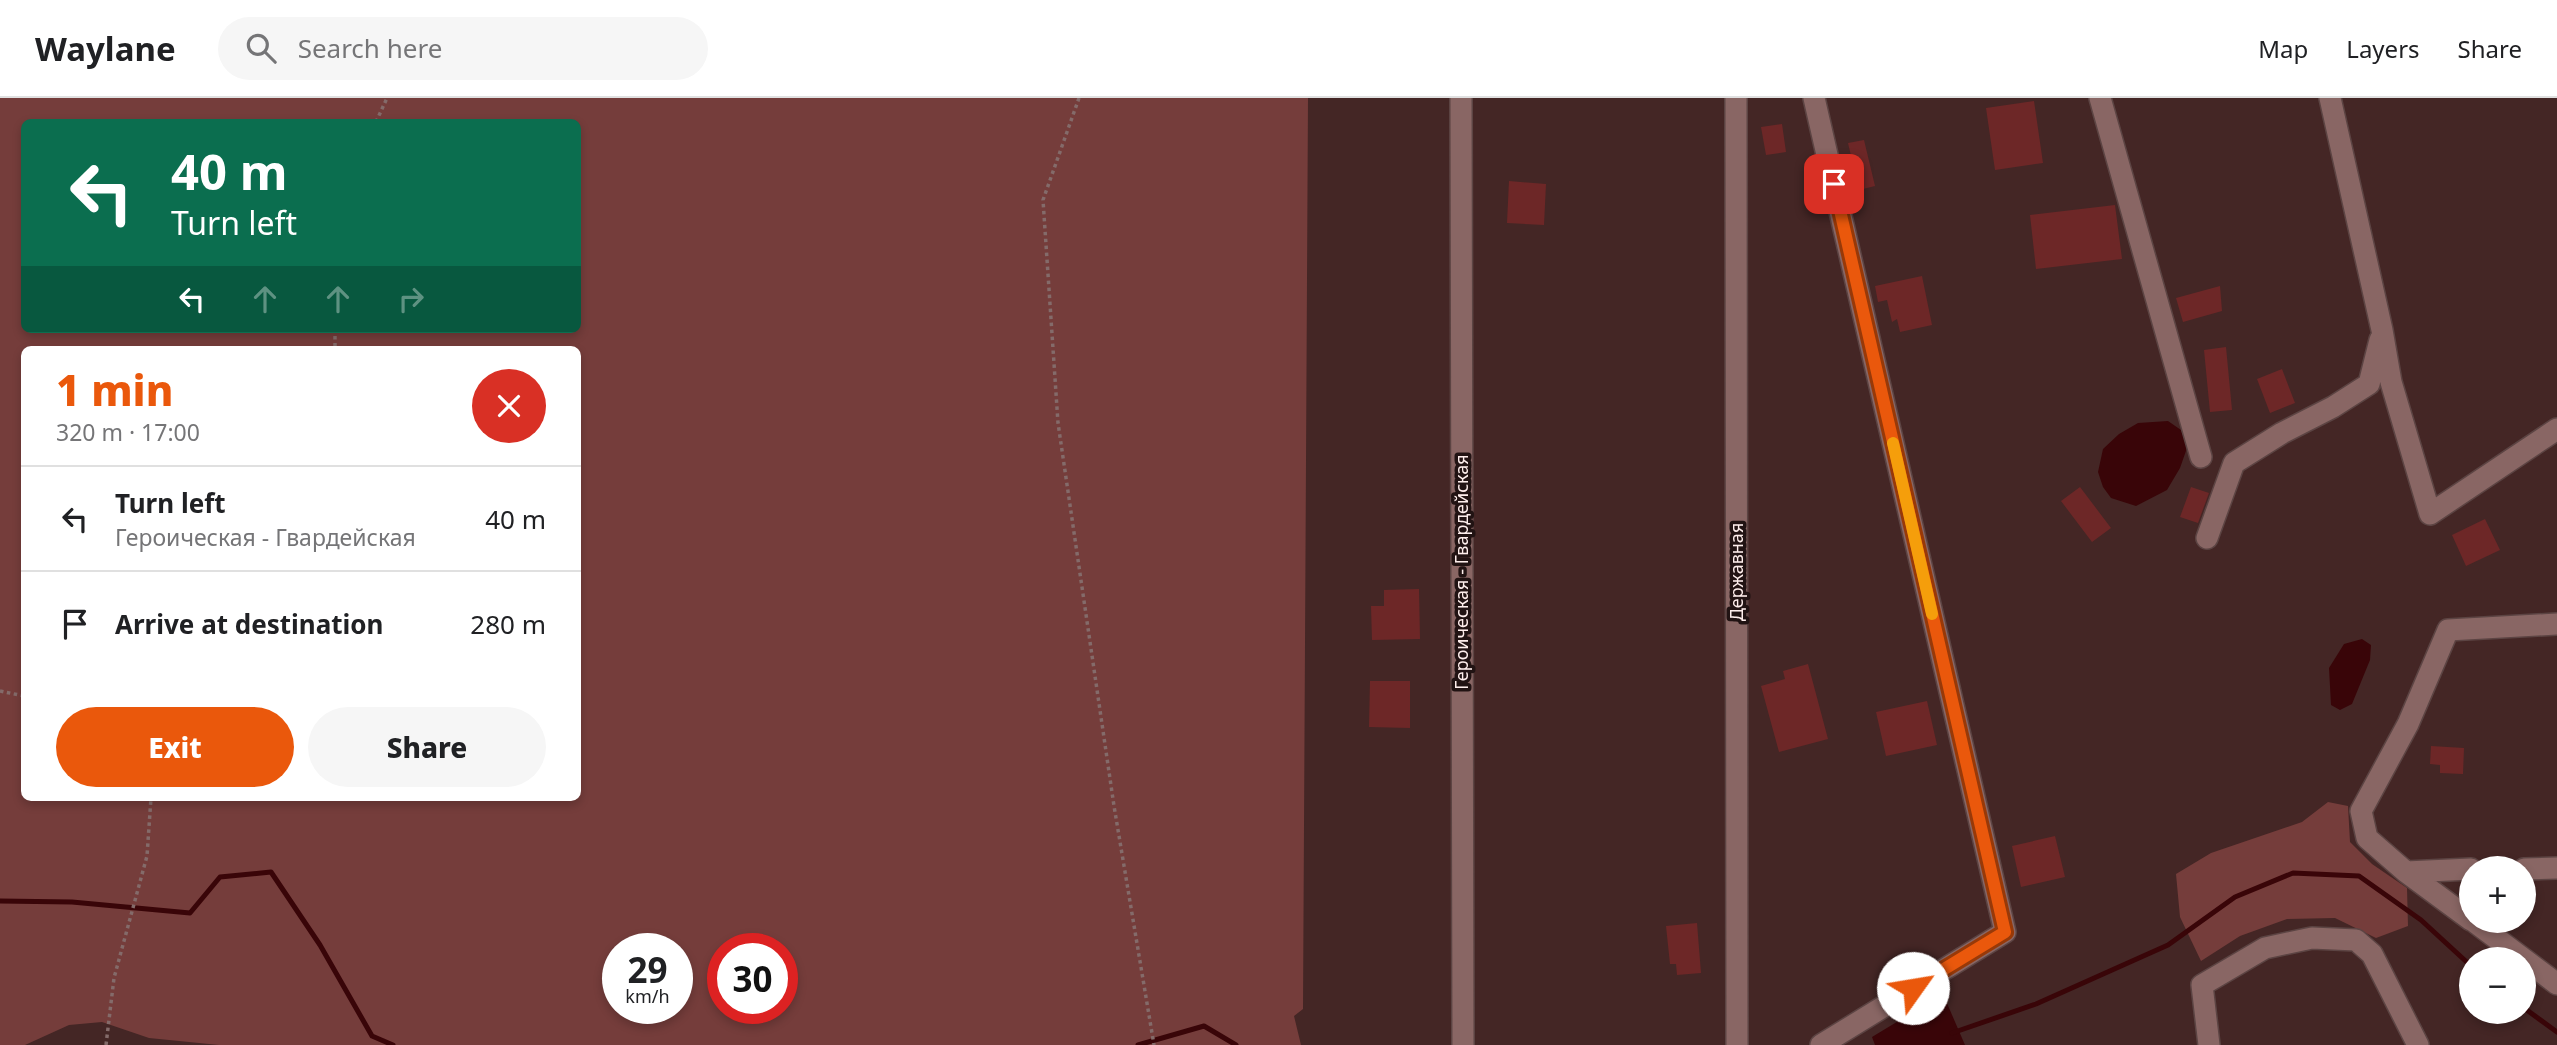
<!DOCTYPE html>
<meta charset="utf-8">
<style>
body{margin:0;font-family:"Noto Sans",sans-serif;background:#f6f6f6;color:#202124;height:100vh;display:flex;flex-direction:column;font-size:26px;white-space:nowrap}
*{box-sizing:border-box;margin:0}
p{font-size:23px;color:#757577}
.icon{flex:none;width:38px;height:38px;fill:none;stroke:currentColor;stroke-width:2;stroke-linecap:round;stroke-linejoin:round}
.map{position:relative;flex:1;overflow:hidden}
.details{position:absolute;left:21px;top:248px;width:560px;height:455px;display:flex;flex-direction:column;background:#fff;border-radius:10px;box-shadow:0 4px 10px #0003}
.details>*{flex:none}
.top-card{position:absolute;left:21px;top:21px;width:560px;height:214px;border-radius:10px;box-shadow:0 4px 10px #0003;background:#0b6e4f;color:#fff;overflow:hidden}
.tools{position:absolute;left:2459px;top:758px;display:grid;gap:14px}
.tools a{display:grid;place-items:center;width:77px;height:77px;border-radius:50%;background:#fff;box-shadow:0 4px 10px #0003;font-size:35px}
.speed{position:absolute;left:602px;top:835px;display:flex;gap:14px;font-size:35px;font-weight:700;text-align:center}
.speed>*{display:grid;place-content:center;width:91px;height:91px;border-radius:50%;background:#fff;box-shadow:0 4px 10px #0003;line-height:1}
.speed small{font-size:18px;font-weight:400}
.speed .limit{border:10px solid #d22;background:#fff;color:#111}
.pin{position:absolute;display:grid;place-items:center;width:60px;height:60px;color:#fff;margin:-30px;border-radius:14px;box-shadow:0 4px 10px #0006}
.me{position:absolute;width:77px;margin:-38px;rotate:58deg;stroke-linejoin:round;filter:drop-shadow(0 0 5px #0008)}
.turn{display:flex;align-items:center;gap:24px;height:147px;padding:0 35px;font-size:32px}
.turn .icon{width:91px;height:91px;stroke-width:2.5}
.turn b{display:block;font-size:49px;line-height:60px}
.lanes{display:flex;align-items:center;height:66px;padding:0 35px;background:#0003;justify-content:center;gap:35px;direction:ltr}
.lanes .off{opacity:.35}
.round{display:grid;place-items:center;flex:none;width:74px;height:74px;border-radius:37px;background:#f6f6f6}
.headline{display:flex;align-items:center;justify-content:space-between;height:119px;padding:0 35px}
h1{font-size:42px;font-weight:800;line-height:52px;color:#ea580c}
.action{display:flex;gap:14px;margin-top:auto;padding:14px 35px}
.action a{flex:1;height:80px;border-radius:42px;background:#ea580c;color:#fff;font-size:28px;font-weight:800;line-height:80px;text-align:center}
.action a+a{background:#f6f6f6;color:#202124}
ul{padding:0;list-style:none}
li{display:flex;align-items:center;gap:21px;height:105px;padding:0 35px;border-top:2px solid #e0e0e0}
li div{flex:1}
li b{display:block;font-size:26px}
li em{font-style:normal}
header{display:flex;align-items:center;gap:42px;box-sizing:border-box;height:98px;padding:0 35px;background:#fff;border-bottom:2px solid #e0e0e0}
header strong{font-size:33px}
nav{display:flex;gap:38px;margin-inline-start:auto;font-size:24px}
.search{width:490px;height:63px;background:#f6f6f6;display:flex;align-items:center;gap:18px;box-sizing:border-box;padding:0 24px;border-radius:38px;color:#757577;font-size:26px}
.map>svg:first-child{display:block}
.green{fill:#753d3b;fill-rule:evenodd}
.water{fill:#390508}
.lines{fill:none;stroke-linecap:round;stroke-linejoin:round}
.stream{stroke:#390508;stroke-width:5}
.building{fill:#6d2727}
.minor-casing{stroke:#5c4443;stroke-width:24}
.path{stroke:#846b6a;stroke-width:3.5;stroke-dasharray:3.5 3.5;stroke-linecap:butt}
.minor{stroke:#896664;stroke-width:21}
.route-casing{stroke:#983908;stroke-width:18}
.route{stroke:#ea580c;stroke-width:12}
.slow{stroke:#f59e0b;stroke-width:12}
.labels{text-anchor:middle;stroke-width:7;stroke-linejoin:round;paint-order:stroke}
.street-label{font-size:18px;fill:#feeeec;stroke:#211313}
</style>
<header>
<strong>Waylane</strong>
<div class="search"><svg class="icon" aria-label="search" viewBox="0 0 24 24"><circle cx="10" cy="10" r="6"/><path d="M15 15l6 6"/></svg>Search here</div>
<nav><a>Map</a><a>Layers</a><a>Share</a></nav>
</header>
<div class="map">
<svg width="2557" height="947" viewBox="0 0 2557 947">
<rect width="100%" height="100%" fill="#442625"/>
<!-- green -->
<path class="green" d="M0 0H1308L1303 911 1294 918 1301 947H219L149 940 102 924 69 927 25 947H0ZM24 24H578V231H24ZM24 252H578V700H24ZM618 850H677V910H618ZM723 850H782V910H723Z
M2328 704 2348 708 2350 744 2372 766 2407 790 2408 828 2376 840 2335 820 2287 821 2240 838 2201 863 2180 819 2176 776 2211 755 2302 724Z"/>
<!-- water -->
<path class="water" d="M2168 323 2181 332 2187 350 2180 370 2167 392 2136 408 2111 400 2103 389 2098 374 2103 351 2119 336 2138 325Z
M2362 541 2371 547 2370 562 2352 606 2340 612 2331 607 2329 570 2344 546Z
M1943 896 1965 947H1875L1872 939Z"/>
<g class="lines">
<!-- stream -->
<path class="stream" d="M0 803 72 804 190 815 220 779 271 774 320 847 372 938 393 947
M2524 910 2557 934
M1952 935 2036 906 2168 847 2235 799 2293 775 2359 778 2421 822 2471 868
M1138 947 1204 928 1236 947"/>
</g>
<!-- building -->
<path class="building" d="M2034 3 2043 65 1995 72 1986 10Z
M1782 26 1786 54 1766 57 1761 29Z
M1864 42 1875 88 1859 92 1848 45Z
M1509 83 1546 86 1544 127 1507 125Z
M2115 107 2122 161 2036 171 2030 117Z
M1922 178 1932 227 1900 234 1897 221 1892 224 1887 202 1878 204 1875 188Z
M2220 188 2222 213 2183 224 2176 200Z
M2226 249 2232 312 2210 314 2204 252Z
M2282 271 2295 305 2270 315 2257 281Z
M2080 389 2111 430 2092 444 2061 403Z
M2191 389 2209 395 2198 425 2180 419Z
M2485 421 2500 452 2466 468 2452 437Z
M1419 491 1420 541 1372 542 1371 508H1384V492Z
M1808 566 1828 641 1779 654 1761 588 1785 581 1783 573Z
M1370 583H1410V630L1369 629Z
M1927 603 1937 647 1886 658 1876 614Z
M2431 648 2464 650 2463 676 2440 675V667L2430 666Z
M2055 738 2065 779 2021 789 2012 748Z
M1697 825 1701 875 1677 877 1676 866H1670L1666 828Z"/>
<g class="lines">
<defs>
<path id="minor" d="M1461 0 1463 947
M1736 0 1737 947
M1814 0 2005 834 1821 947
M2100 0 2201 359
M2330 0 2382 232 2391 284 2430 416 2557 331
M2207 440 2234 365 2282 335 2333 309 2369 286 2380 242
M2524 771 2557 770
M2406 774 2471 771
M2471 822 2406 774 2367 740 2361 713 2408 626 2448 532 2557 526
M2472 822 2557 886
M2209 947 2202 887 2265 850 2312 840 2356 842 2372 856 2418 947"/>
</defs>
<!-- minor casing -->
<use href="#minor" class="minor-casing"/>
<!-- path -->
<path class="path" d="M1079 0 1043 102 1058 325 1114 708 1154 947
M376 24 387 0
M335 231V252
M0 593 24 598
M106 947 114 880 147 758 151 700"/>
<!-- minor -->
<use href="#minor" class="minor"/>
</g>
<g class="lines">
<defs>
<path id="route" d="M1834 86 2005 834 1913 890"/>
</defs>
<!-- route casing -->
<use href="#route" class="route-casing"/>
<!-- route -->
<use href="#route" class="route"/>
<!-- slow -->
<path class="slow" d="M1893 345 1932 516"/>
</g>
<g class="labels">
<!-- street labels -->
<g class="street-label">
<text transform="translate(1462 474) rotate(-90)" y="6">Героическая - Гвардейская</text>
<text transform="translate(1737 474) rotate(-90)" y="6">Державная</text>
</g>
</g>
</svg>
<div class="tools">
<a>+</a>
<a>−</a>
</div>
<div class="speed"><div>29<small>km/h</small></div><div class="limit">30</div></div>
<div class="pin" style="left:1834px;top:86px;background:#d93025"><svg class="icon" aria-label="arrive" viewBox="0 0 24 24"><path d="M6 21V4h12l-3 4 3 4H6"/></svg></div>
<svg class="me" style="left:1913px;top:890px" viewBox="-20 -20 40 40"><circle r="19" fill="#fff"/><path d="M0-13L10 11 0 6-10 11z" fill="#ea580c"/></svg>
<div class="top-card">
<div class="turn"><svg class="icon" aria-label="left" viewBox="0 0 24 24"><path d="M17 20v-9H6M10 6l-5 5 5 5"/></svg><div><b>40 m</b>Turn left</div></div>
<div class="lanes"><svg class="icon" aria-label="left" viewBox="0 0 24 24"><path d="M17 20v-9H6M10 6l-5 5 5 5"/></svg><svg class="icon off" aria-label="ahead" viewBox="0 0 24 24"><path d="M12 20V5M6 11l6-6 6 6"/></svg><svg class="icon off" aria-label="ahead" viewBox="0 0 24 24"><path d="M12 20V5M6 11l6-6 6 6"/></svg><svg class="icon off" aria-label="right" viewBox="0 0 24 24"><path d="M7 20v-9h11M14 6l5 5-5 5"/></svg></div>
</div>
<section class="details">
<div class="headline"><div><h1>1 min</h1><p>320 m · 17:00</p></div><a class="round" style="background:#d93025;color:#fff"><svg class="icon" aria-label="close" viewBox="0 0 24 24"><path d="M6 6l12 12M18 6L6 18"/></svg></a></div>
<ul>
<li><svg class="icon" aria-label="left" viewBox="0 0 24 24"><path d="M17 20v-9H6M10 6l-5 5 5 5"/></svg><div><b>Turn left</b><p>Героическая - Гвардейская</p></div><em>40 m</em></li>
<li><svg class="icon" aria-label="arrive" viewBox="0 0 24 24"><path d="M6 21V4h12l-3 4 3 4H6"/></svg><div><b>Arrive at destination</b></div><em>280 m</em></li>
</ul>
<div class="action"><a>Exit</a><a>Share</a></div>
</section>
</div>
